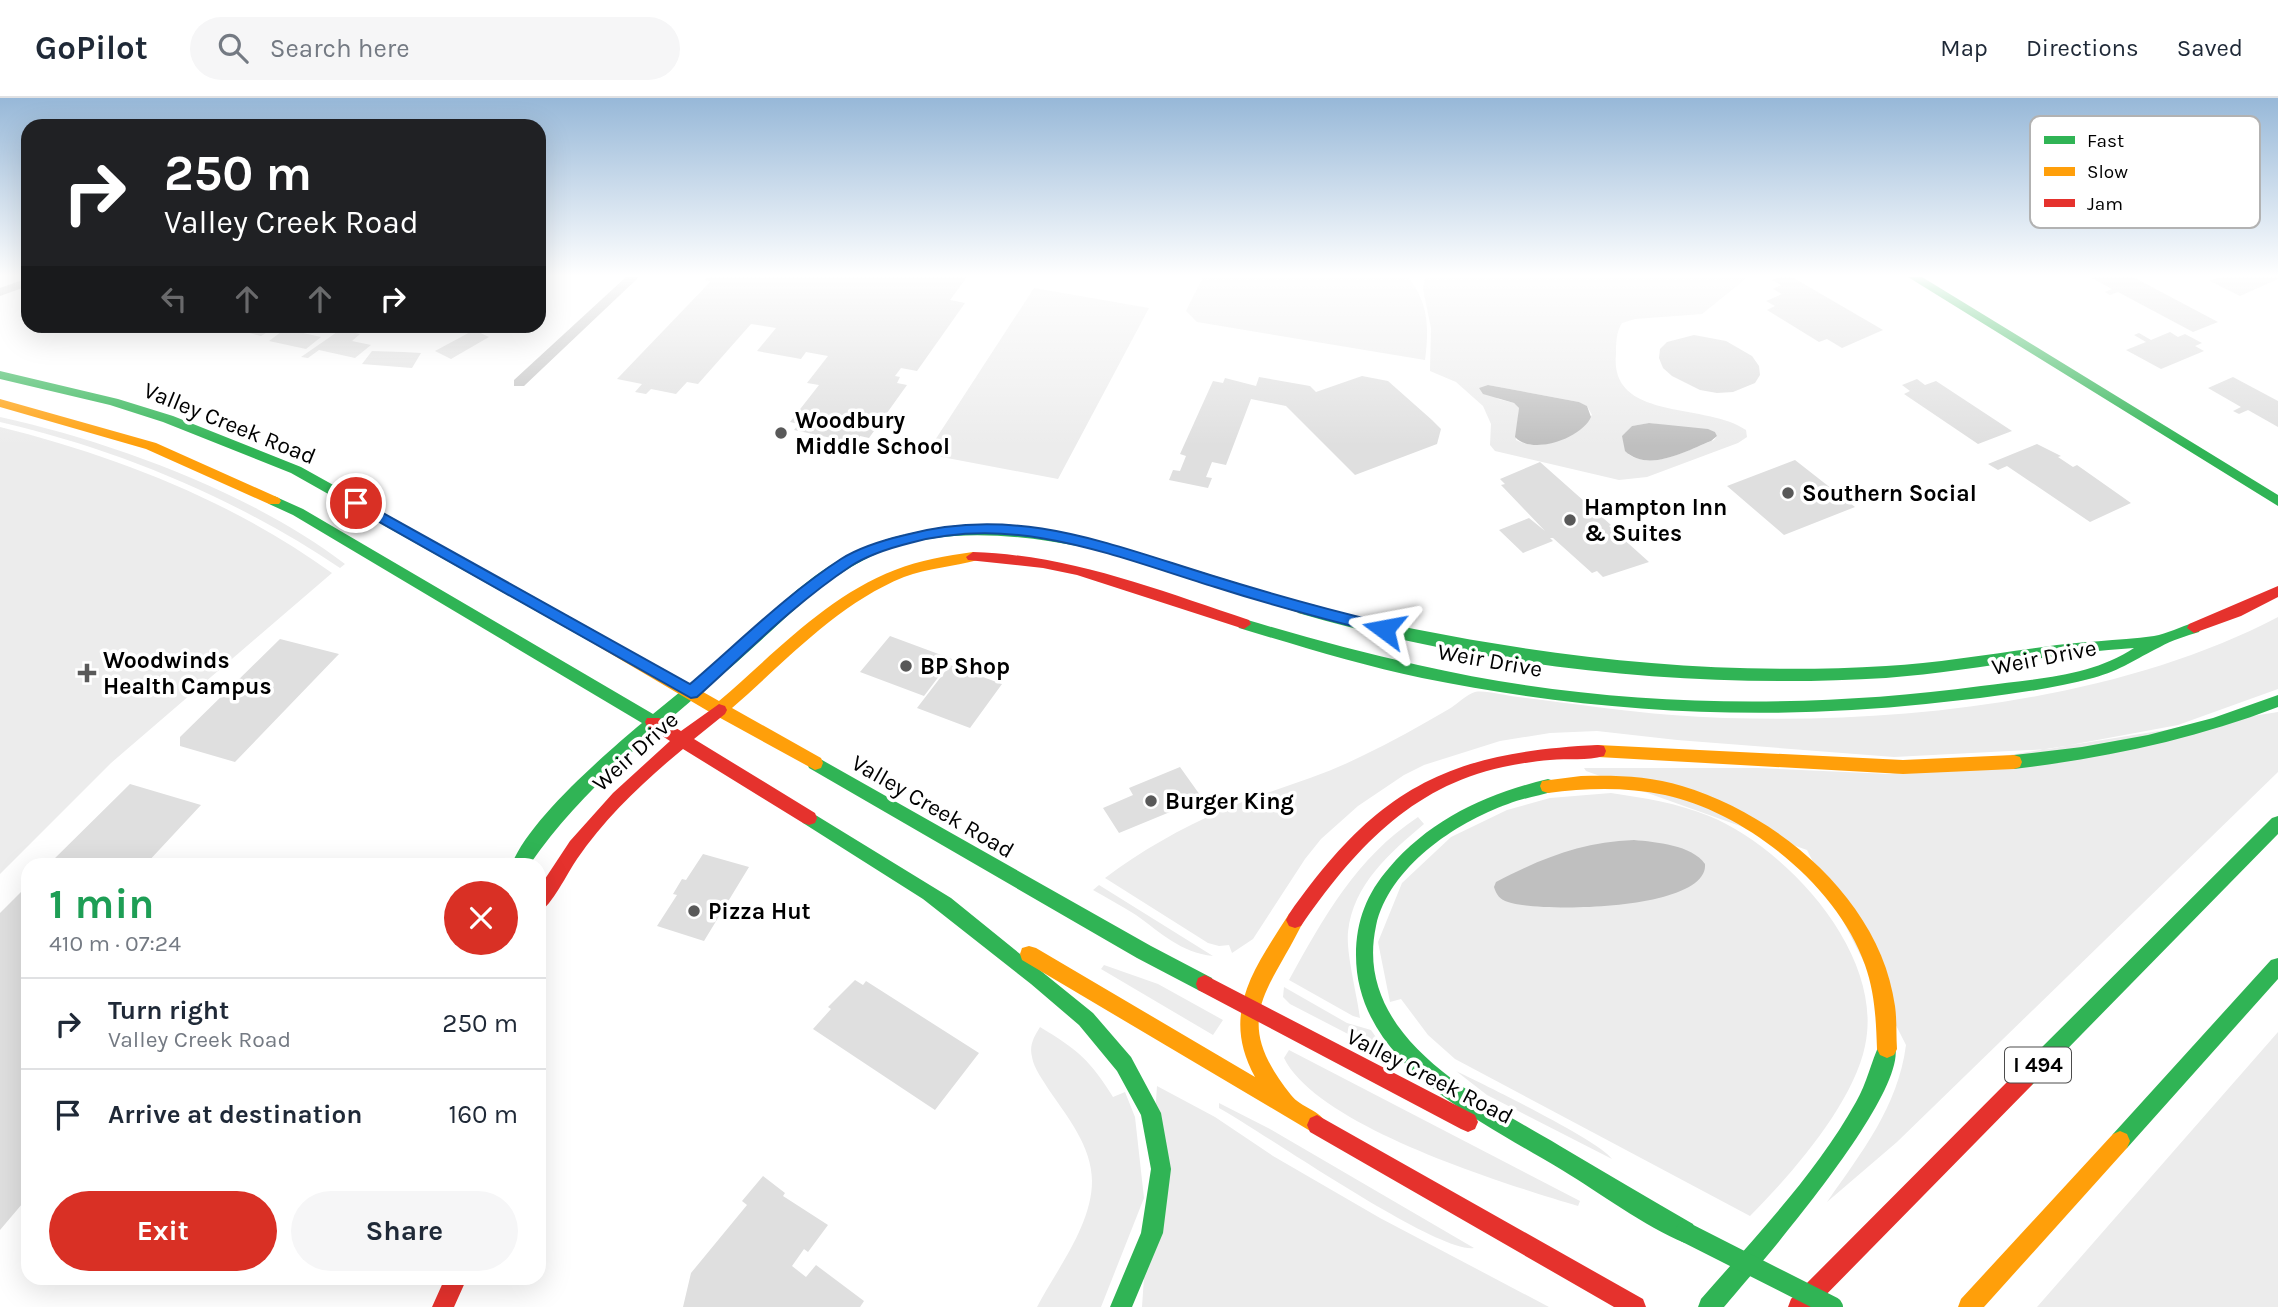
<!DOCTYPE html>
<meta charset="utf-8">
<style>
body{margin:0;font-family:Karla,sans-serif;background:#f6f6f7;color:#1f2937;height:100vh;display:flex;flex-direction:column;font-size:26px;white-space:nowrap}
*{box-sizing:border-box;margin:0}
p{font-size:23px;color:#747a83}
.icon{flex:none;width:38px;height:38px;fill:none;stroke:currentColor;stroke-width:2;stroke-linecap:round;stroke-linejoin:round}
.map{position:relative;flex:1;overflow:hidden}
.side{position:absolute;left:21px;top:760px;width:525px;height:427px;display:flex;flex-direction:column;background:#fff;border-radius:21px;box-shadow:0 7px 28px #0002}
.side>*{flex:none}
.guide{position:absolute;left:21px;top:21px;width:525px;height:214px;border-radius:21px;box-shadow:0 7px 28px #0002;background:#202124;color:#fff;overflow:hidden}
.pin{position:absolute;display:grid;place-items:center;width:60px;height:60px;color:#fff;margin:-30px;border:4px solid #fff;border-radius:50%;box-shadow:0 2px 7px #0007}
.me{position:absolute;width:77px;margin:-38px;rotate:283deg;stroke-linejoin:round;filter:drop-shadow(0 0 5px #0008)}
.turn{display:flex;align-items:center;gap:24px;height:147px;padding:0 28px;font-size:32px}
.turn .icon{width:91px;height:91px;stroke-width:2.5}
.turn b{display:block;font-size:49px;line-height:60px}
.lanes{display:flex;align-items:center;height:66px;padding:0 28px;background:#0003;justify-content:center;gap:35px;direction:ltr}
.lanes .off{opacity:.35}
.round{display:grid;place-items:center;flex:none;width:74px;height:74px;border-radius:37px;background:#f6f6f7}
.overview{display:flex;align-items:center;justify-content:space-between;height:119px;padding:0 28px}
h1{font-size:42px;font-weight:700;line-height:52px;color:#1e9e55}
.action{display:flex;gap:14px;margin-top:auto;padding:14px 28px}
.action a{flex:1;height:80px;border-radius:42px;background:#d93025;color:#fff;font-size:28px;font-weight:700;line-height:80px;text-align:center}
.action a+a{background:#f6f6f7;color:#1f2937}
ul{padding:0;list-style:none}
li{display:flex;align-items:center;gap:21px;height:91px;padding:0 28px;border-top:2px solid #e0e1e3}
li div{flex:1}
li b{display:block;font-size:26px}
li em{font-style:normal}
header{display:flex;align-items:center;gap:42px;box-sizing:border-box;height:98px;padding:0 35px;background:#fff;border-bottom:2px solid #e0e1e3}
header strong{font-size:33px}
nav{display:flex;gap:38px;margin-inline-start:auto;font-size:24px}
.search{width:490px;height:63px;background:#f6f6f7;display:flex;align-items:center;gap:18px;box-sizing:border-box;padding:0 24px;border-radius:38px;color:#747a83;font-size:26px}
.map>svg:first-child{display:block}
.green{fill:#ececec;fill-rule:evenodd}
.water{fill:#bfbfbf}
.building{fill:#dfdfdf}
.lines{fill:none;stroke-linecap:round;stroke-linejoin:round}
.street{fill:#bebebe;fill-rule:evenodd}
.fast{fill:#30b455;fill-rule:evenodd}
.slow{fill:#ff9f0a;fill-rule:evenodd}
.jam{fill:#e5322d;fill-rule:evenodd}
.fast-bridge{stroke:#30b455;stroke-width:20}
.route{fill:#1a73e8;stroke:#114b97;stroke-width:2}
.poi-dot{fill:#595959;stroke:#fff;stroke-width:2.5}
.labels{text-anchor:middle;stroke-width:7;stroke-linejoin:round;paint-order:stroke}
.shield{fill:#fff;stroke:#4c4c4c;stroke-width:2}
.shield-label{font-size:21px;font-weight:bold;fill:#000}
.poi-label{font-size:23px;font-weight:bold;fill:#000;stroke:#fff;text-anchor:start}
.street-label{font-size:23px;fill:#000;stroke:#fff}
.key{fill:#fff;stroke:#b2b2b2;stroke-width:2}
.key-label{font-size:19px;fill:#000}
</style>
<header>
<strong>GoPilot</strong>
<div class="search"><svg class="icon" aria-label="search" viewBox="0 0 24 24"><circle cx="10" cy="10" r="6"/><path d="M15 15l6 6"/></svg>Search here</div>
<nav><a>Map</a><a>Directions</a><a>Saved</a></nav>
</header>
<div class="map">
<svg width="2278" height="1209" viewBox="0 0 2278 1209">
<rect width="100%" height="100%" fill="#fff"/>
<!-- green -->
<path class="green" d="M1203 179H1408C1429 205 1429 231 1425 262L1197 224 1186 213Z
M1425 179H1748L1702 216 1635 221 1622 225C1616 234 1616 246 1616 256 1609 324 1707 304 1746 332L1747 339 1738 345 1647 379 1619 382 1495 353 1490 347 1491 326 1483 308 1456 284 1430 273 1431 230 1423 191ZM1488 287 1579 304 1587 308 1592 317C1571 336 1546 357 1516 342L1519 310 1514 305 1498 301ZM1649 325 1715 334 1717 338 1714 342C1689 351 1653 373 1628 356L1623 338 1632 328Z
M1034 190 1149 210 1058 381 926 356Z
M0 319C113 344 252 395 345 466L340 470C237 401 121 352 0 324Z
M0 329C117 358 234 404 332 475L111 665 0 776Z
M2278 519V591L2178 627 2049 651 1894 659 1677 642 1597 633 1550 635 1500 643 1424 667 1404 677 1358 708 1321 741 1305 761 1253 841 1232 855 1229 847 1219 848 1208 845 1105 780C1141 753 1181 730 1223 712 1269 692 1317 681 1362 658 1391 644 1420 628 1449 611 1456 607 1467 596 1475 594 1486 592 1506 598 1518 599 1569 605 1621 613 1672 617 1862 631 2107 609 2278 519Z
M2278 614V674L1897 1044 1827 1104C1861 1055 1898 1009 1906 947L1807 752 1586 673 1584 670H1758L1890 676Z
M1611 695C1645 700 1677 705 1709 718 1787 750 1885 856 1865 948 1853 1006 1791 1077 1750 1118L1455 961 1428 937 1401 901 1390 904 1378 844 1402 785 1451 739 1507 712 1550 700Z
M1418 719 1424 726C1390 755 1353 786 1348 834 1346 856 1357 896 1360 920L1353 918 1289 882C1324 819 1356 760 1418 719Z
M1099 787 1213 858C1181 855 1160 834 1136 817 1122 808 1107 800 1093 792Z
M1104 867 1158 886 1223 922 1213 937 1101 871Z
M1284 889 1347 925 1371 932 1380 945 1377 951 1290 906 1283 899Z
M1040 929C1078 952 1090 962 1113 999L1125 994 1135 1019 1144 1100 1101 1209H1037C1057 1171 1092 1127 1092 1083 1092 1049 1067 1018 1049 992 1043 982 1034 971 1032 959 1029 947 1034 939 1040 929Z
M2278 934V1209H2037Z
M1289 952 1580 1103 1578 1108C1505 1086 1318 1029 1284 960Z
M1456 973C1483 986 1600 1043 1612 1061L1487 997Z
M1157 988 1215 1019 1273 1058 1380 1120 1549 1209H1142Z
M1219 1005 1270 1031 1474 1150C1437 1156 1261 1033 1219 1010Z"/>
<!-- water -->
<path class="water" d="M1488 287 1579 304 1587 308 1591 319C1582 340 1532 358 1515 339L1519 310 1514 305 1483 296 1479 290Z
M1649 325 1708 331 1715 334 1717 338 1711 343C1686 353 1648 375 1625 353L1622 338 1632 328Z
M1634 742C1656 744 1692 747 1705 766 1709 813 1539 815 1508 804 1500 802 1496 796 1494 789L1496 784C1542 760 1582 744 1634 742Z"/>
<!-- building -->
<path class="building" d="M708 179H967L950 202 965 205 917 273 901 270 895 278 900 279 897 285 907 287 869 340 860 338 855 345 794 332 799 326 790 324 819 287 807 285 828 258 806 254 801 261 757 253 776 230 751 226 698 286 687 284 676 296 651 291 646 296 635 294 642 286 617 281 711 183 705 182Z
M1780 179H1792L1883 232 1842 250 1827 241 1819 244 1767 212 1775 208 1766 203 1782 196 1773 191 1781 187 1772 182Z
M2090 179H2133L2218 224 2193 234 2118 194 2110 197 2105 194 2112 191Z
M2220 179H2278V181L2240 198 2210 183Z
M235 228H277L261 238 231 230Z
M289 228 312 229 303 235 321 239 306 251 269 243Z
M340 232 360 236 352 243 371 247 355 260 319 252 308 260 301 259Z
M474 232 489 239 451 261 435 253Z
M2170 234 2178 239 2185 236 2202 245 2195 248 2204 253 2161 271 2126 252 2146 244 2134 237 2139 235 2151 242Z
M1694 237 1726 243 1752 258 1759 268 1760 277 1755 285 1733 294 1717 295 1700 292 1672 278 1663 270 1659 260 1660 251 1667 244Z
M372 253 403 254 421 255 412 270 362 266Z
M1362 278 1388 283 1432 322 1441 331 1437 346 1355 377 1286 308 1251 301 1226 367 1212 364 1206 379 1212 380 1208 390 1169 382 1173 372 1180 373 1186 358 1180 356 1213 283 1223 285 1225 280 1256 288 1259 279 1310 288 1316 294Z
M2233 279 2278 303V329L2248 312 2239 316 2233 313 2241 309 2208 290Z
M1917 281 1925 287 1936 283 2012 333 1978 346 1904 296 1910 293 1902 287Z
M2037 346 2061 358 2058 359 2073 369 2077 367 2131 405 2090 424 2007 368 1998 372 1988 366Z
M1795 362 1855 409 1784 437 1727 388Z
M1540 364 1611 427 1609 428 1649 464 1603 479 1597 473 1592 475 1553 440H1550L1553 443 1523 455 1499 432 1529 420 1545 433 1501 387 1505 386 1500 381Z
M890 538 952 561 924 598 860 574Z
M280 541 339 556 235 664 180 648V639Z
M950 567 1002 586 970 630 917 610Z
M1180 669 1200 697 1168 711 1170 714 1119 735 1103 710 1133 697 1129 690Z
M130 686 201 707 146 766H49Z
M703 756 749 769 704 843 657 828 677 797 673 796 682 781 686 782Z
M28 787V1099L0 1132V815Z
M855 882 863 887 866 883 979 955 935 1012 813 931 831 911 828 909Z
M763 1078 785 1095 783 1098 828 1127 808 1154 804 1151 792 1168 806 1179 816 1167 864 1203 860 1209H683L691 1175 747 1107 742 1103Z"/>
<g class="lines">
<!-- street -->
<path class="street" d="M626 179H639L524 288H514V282Z
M28 180V188L0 198V190Z"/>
<!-- fast -->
<path class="fast" d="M1908 179H1922L2278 397V408Z
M0 273 118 301 173 318 301 369 599 535 602 539 594 545 589 543 291 375 163 324 110 307 0 281Z
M274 398 303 411 653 616C683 591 714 567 743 541 779 508 815 471 861 451 911 429 970 425 1024 430 1038 431 1081 434 1090 444L1083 449C1020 437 951 429 889 451 828 473 785 522 737 564 663 628 586 685 530 766H512C529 722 605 656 642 625L293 417 269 406 267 403 269 400Z
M1303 506C1494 553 1688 580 1886 568 1938 565 1991 556 2043 549 2080 543 2117 543 2154 538 2167 536 2181 528 2194 525L2201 530 2199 534C2186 538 2172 542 2160 549 2135 561 2122 572 2093 580 2039 594 1982 600 1926 606 1757 624 1589 614 1422 580 1360 567 1299 548 1239 530L1237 526 1244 521C1302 538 1359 554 1418 567 1602 609 1795 613 1981 588 2032 581 2091 579 2134 550 2051 555 1969 574 1886 580 1695 592 1481 569 1298 515L1296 511 1298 507Z
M2278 597V609C2192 642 2105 660 2014 671L2008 669 2006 664 2008 659 2014 657 2082 649 2148 637 2213 620Z
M815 658 1151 848 1212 880 1214 886 1212 892 1205 895 1198 892 1137 860 809 670 807 665 809 660Z
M1548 681 1554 683 1556 688 1554 693C1539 698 1523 700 1508 706 1455 725 1389 769 1376 828 1352 940 1481 1001 1560 1048 1604 1074 1648 1100 1693 1126L1696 1134 1693 1142 1685 1145C1644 1128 1600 1095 1562 1072 1481 1023 1356 966 1356 857 1356 823 1367 795 1389 770 1431 721 1486 696 1548 681Z
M809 713 951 800 1093 915 1131 959 1161 1015 1171 1071 1163 1135 1132 1209H1110L1141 1135 1151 1071 1141 1017 1117 973 1079 927 1031 886 923 801 803 725 801 720 803 715Z
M2278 718V736L2032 987 2025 989 2018 987 2015 980 2018 973 2272 720Z
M2278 860V881L2127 1050 2120 1053 2113 1050 2110 1043 2113 1036 2271 862Z
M1887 942 1894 945C1914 991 1757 1170 1724 1209H1698L1701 1201C1755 1139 1816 1076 1856 1004 1867 985 1871 964 1880 945Z"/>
<!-- slow -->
<path class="slow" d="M0 301 156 345 279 400 281 403 279 406H269L146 351 0 309Z
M1083 439 1154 459 1308 507 1310 511 1303 516 1145 466 1078 447 1076 444 1078 441Z
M973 454 980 459 978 462C953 469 928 470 904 479 837 506 785 564 732 610L821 660 823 665 821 670 815 672 713 616 589 543 586 539 594 533 599 535 719 603C773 557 827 498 895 472 920 462 946 458 973 454Z
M1598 647 1903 662 2014 657 2020 659 2022 664 2020 669 2014 671 1903 676 1598 659 1592 658 1590 653 1592 648Z
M1581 678C1615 677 1650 678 1682 688 1779 717 1881 803 1895 908 1897 922 1896 937 1897 951L1894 957 1887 960 1880 957 1877 951C1876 922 1875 895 1865 867 1838 788 1745 714 1665 697 1626 689 1587 690 1548 695L1542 693 1540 688 1542 683Z
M1295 814 1301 816 1304 822C1269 895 1229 919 1291 997 1301 1010 1321 1012 1327 1027L1324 1034 1317 1037 1022 862 1020 856 1022 850 1029 848 1036 850 1255 979C1220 915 1254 871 1289 816Z
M2120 1033 2127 1036 2130 1043 2127 1050 1984 1209H1958L1961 1201 2113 1036Z"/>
<!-- jam -->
<path class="jam" d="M973 454C1070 457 1158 492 1249 522L1251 526 1244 531 1077 477 1043 470 968 462 966 459Z
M2278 488V499L2241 518 2194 535 2187 530 2189 526Z
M719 606 725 608 727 612 725 616 694 641 815 715 817 720 815 725 809 727 803 725 683 651C644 683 606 719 577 761 568 774 551 809 539 814V790L570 743 613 695 670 643 647 628 645 624 647 620H659L681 633Z
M1598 647 1604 648 1606 653 1604 658C1587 663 1568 660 1550 662 1535 663 1518 666 1503 669 1410 689 1353 753 1301 828L1295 830 1289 828 1286 822 1289 816C1376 692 1446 654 1598 647Z
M1205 877 1475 1017 1478 1024 1475 1031 1468 1034 1461 1031 1198 892 1196 886 1198 880Z
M2025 971 2032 973 2035 980 2032 987 1814 1209H1788L1791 1201 2018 973Z
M1317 1017 1643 1201 1646 1209H1614L1310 1034 1307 1027 1310 1020Z
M445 1180H467L454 1209H432Z"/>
<!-- fast-bridge -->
<path class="fast-bridge" d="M1685 1134 1833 1209"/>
</g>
<!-- sky -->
<linearGradient id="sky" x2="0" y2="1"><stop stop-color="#97b8d8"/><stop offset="0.51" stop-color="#fff"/><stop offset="1" stop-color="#fff" stop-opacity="0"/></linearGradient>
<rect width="2278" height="348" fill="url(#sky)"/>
<!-- route -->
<path class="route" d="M356 400 690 586C739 544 787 496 841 461 860 449 884 442 905 437 1015 407 1106 445 1210 477 1268 495 1325 511 1384 525L1391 531 1384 536C1327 522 1271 507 1215 489 1114 458 1017 416 910 445 890 450 868 457 851 468 795 505 746 555 697 599L691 600 351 408V402Z"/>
<!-- markers -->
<g class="poi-dot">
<circle cx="781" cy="335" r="7"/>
<circle cx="1788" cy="395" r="7"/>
<circle cx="1570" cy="422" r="7"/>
<circle cx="906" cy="568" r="7"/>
<path d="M83.5 564.5h7v7h7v7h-7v7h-7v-7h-7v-7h7z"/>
<circle cx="1151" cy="703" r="7"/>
<circle cx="694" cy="813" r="7"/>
</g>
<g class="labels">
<!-- shield labels -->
<rect class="shield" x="2005" y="949.5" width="66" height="35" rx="5"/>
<g class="shield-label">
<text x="2038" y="974">I 494</text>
</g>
<!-- poi labels -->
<g class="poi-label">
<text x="795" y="330">Woodbury<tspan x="795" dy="26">Middle School</tspan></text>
<text x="1802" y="403">Southern Social</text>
<text x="1584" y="417">Hampton Inn<tspan x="1584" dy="26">&amp; Suites</tspan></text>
<text x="103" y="570">Woodwinds<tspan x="103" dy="26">Health Campus</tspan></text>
<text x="920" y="576">BP Shop</text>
<text x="1165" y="711">Burger King</text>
<text x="708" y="821">Pizza Hut</text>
</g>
<!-- street labels -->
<g class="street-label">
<text transform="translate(230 325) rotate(22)" y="8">Valley Creek Road</text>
<text transform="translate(2044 559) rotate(-11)" y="8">Weir Drive</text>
<text transform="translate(1490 562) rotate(10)" y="8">Weir Drive</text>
<text transform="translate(635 653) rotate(-42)" y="8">Weir Drive</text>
<text transform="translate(933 708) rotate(30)" y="8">Valley Creek Road</text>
<text transform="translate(1430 978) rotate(27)" y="8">Valley Creek Road</text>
</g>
</g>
<!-- legend -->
<rect x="2030" y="18" width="230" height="112" rx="10" class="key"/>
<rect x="2044" y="38" width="31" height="8" fill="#30b455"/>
<rect x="2044" y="69" width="31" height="9" fill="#ff9f0a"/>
<rect x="2044" y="101" width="31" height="8" fill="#e5322d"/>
<g class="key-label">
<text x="2087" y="49">Fast</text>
<text x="2087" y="80">Slow</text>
<text x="2087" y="112">Jam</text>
</g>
</svg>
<div class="pin" style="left:356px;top:405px;background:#d93025"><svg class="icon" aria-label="arrive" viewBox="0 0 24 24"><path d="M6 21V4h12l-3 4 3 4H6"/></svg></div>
<svg class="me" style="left:1384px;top:531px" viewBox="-20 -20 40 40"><path d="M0-17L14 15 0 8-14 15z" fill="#1a73e8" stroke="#fff" stroke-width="4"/></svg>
<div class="guide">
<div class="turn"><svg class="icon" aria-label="right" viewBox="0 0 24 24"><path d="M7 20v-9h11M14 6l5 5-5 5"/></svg><div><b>250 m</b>Valley Creek Road</div></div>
<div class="lanes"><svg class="icon off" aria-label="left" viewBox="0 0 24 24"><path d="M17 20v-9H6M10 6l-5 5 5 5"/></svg><svg class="icon off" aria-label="ahead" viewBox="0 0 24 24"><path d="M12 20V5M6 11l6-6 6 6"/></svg><svg class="icon off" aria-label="ahead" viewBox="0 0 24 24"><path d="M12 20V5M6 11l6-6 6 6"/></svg><svg class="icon" aria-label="right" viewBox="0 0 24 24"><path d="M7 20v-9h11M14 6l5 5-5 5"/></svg></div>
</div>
<section class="side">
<div class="overview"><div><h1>1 min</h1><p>410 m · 07:24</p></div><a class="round" style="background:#d93025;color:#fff"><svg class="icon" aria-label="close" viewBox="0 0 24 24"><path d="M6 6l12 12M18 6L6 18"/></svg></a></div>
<ul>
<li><svg class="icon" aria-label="right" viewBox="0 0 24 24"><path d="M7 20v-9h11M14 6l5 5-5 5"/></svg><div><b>Turn right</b><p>Valley Creek Road</p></div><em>250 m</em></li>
<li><svg class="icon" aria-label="arrive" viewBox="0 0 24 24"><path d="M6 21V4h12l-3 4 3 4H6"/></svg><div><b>Arrive at destination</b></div><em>160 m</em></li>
</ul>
<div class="action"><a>Exit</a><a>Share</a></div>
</section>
</div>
